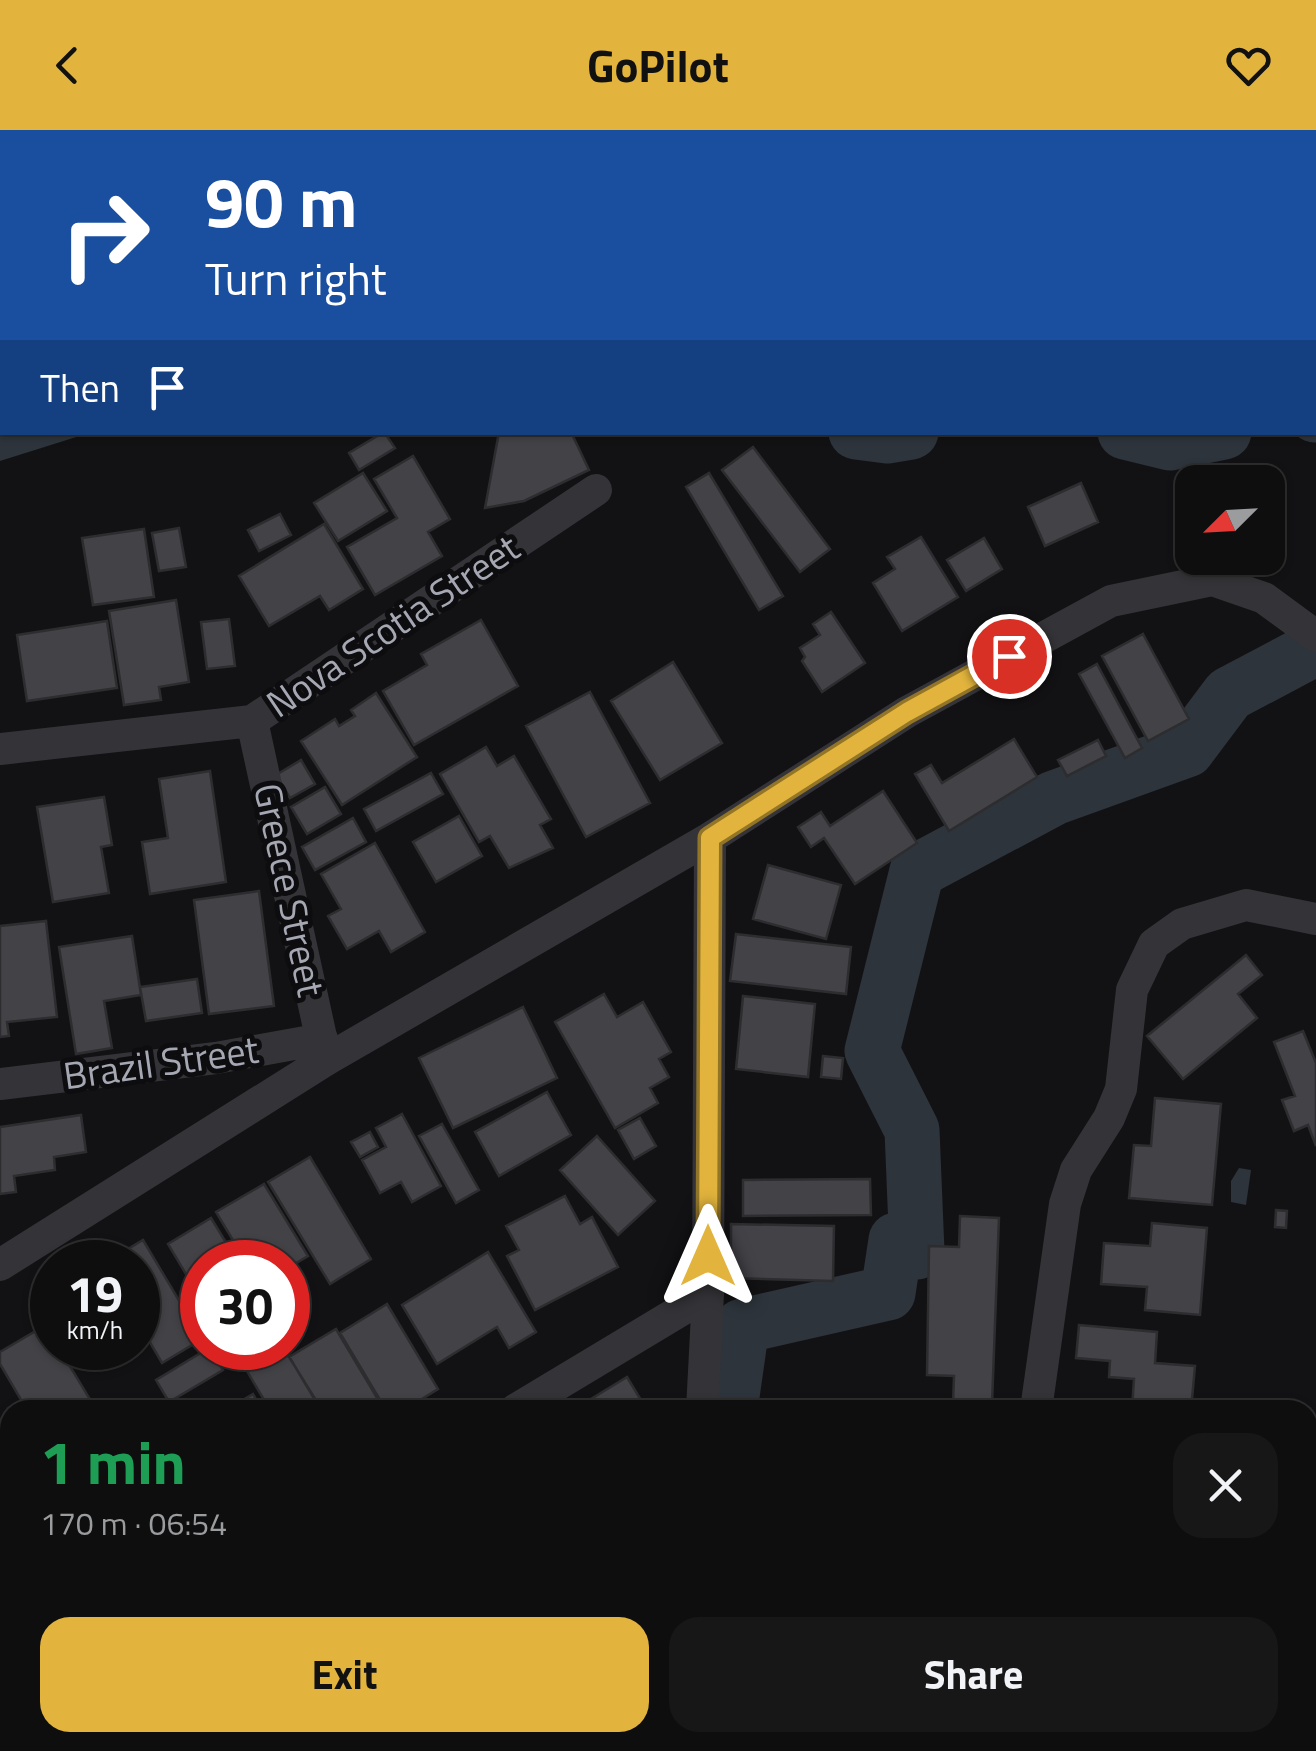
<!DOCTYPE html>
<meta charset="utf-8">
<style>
body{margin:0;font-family:"Titillium Web",sans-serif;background:#171718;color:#f1f3f6;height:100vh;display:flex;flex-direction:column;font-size:38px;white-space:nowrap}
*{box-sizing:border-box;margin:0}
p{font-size:32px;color:#9b9c9e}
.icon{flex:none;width:55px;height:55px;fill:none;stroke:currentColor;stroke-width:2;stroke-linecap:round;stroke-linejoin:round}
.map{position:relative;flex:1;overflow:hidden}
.panel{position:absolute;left:0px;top:1270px;width:1318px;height:352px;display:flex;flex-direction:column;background:#0e0e0f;border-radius:30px 30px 0 0;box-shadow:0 2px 8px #0004,0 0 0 2px #2e2e2f}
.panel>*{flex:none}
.guide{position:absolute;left:0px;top:0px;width:1318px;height:305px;box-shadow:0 2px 8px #0004,0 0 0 2px #2e2e2f;background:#1a4fa0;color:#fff;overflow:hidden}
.needle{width:65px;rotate:246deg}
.fabs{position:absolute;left:1175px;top:335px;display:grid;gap:20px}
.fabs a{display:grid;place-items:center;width:110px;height:110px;border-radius:20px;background:#0e0e0f;box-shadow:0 2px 8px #0004,0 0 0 2px #2e2e2f;font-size:50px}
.speed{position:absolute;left:30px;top:1110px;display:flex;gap:20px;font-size:50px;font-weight:700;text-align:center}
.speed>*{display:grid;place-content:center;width:130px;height:130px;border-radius:50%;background:#0e0e0f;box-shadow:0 2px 8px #0004,0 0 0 2px #2e2e2f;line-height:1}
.speed small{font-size:25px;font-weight:400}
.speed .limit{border:15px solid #d22;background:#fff;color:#111}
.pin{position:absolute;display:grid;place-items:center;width:85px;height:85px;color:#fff;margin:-42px;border:5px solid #fff;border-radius:50%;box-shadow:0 2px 10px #0007}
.me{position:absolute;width:110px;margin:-55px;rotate:0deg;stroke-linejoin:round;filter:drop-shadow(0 0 8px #0008)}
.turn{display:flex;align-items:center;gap:35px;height:210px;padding:0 40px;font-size:45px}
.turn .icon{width:130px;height:130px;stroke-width:2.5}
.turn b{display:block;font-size:70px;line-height:85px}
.then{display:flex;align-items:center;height:95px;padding:0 40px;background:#0003;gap:20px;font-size:38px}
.round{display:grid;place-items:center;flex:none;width:105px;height:105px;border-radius:30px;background:#171718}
.overview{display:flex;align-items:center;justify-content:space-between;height:170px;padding:0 40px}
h1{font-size:60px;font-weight:700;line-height:75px;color:#1e9e55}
.action{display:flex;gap:20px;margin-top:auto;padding:20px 40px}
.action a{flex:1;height:115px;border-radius:30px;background:#e2b43d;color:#111;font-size:40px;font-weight:700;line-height:115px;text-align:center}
.action a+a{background:#171718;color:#f1f3f6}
header{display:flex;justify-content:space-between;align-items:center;height:130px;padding:0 40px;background:#e2b43d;color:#111;font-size:45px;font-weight:700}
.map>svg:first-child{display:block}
.water{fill:#2d343b}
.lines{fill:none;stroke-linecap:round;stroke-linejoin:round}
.river{stroke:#2d343b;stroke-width:55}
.building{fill:#424247;stroke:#2d2d30;stroke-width:2.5}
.minor{stroke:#343438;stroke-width:32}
.route-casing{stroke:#937528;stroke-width:25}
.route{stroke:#e2b43d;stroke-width:18}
.labels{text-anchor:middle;stroke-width:10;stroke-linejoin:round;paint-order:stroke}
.street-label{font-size:38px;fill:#a5a8b3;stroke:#0d0d0f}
</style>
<header><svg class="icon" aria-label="back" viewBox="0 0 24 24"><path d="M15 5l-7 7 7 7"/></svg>GoPilot<svg class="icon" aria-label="heart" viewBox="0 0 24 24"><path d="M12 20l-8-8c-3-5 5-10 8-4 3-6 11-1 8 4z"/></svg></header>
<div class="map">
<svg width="1316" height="1621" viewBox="0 0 1316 1621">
<rect width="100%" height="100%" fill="#121214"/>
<!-- water -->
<path class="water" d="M0 207 2 302 89 303 0 331Z
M1239 1038 1251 1040 1246 1075 1231 1072V1051Z"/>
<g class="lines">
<!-- river -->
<path class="river" d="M1315 285H1316
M856 302 887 306 911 302
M1125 302 1170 313 1224 302
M730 1280 742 1196 888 1163 896 1110 917 1122 912 1000 872 921 917 741 1054 668 1187 620 1229 564 1316 518
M570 1621 580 1612"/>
</g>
<!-- building -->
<path class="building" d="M997 0H1089L1091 2H998Z
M384 302 395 318 359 340 349 323Z
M499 302H571L589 340 524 371 485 378Z
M753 317 830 419 800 442 722 340Z
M413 326 450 389 428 402 442 426 375 465 347 417 397 388 374 349Z
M363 343 387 381 338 411 314 373Z
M709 343 783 466 759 480 686 357Z
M1081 353 1098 392 1045 416 1028 377Z
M280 384 291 405 259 421 248 400Z
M324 394 363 459 329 480 320 466 269 496 239 446Z
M179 398 186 437 159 441 152 403Z
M144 399 154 467 93 475 82 408Z
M921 407 958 467 902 501 873 453 895 439 887 427Z
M984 408 1002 439 966 461 947 430Z
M176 470 189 552 159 557 161 570 124 575 109 481Z
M831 482 865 533 822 562 802 531 805 527 800 518 820 505 813 494Z
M229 489 235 536 207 539 201 492Z
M481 490 518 556 414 615 383 561 427 535 421 524Z
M107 491 117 558 27 571 17 505Z
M1143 504 1189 589 1148 611 1102 526Z
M673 532 722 613 660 650 611 571Z
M1097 534 1142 618 1125 628 1079 544Z
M590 562 650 673 586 707 526 596Z
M376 563 417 627 342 675 301 611 335 589 339 596 355 586 351 580Z
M1014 609 1037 647 949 701 915 644 931 635 942 653Z
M1098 610 1106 626 1067 646 1058 630Z
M486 617 497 636 514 626 551 689 540 695 553 718 509 738 490 706 479 712 440 644Z
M301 630 315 654 290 668 276 645Z
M210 641 226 752 150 764 142 712 168 708 159 649Z
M431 643 443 664 376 701 364 679Z
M325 657 341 684 307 704 291 677Z
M883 661 917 713 855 754 824 708 811 717 798 697 821 682 830 696Z
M104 667 112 715 101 717 109 763 53 772 37 677Z
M459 686 482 726 436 752 413 712Z
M353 688 366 712 315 740 302 717Z
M375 713 425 802 391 822 379 801 347 819 328 786 341 779 321 744Z
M768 735 841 755 826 809 753 789Z
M259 761 274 876 209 884 194 770Z
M46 791 57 887 7 892 9 906 0 907V796Z
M736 804 851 817 846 864 730 851Z
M132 806 141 865 104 871 112 918 76 924 59 817Z
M1246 825 1262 845 1238 864 1257 888 1183 949 1147 906Z
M197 849 202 883 146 891 140 857Z
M604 864 617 887 643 872 671 922 659 929 669 947 650 958 658 973 615 998 555 892Z
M743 866 815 874 808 947 736 939Z
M523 877 557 948 453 998 419 928Z
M1303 901 1316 933V1016L1308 995 1294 1001 1282 970 1295 966 1274 912Z
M823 926 843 928 841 949 821 947Z
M547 962 571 1005 499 1046 475 1002Z
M1155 968 1221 974 1212 1075 1129 1068 1134 1015 1151 1016Z
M402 984 441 1056 412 1072 401 1052 380 1063 362 1030 386 1017 376 998Z
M81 985 86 1022 54 1027 55 1040 14 1046 16 1062 0 1064V997Z
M640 988 656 1016 634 1029 618 1000Z
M442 994 479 1060 456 1073 419 1006Z
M370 1002 378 1017 360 1027 351 1012Z
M597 1006 655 1071 618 1105 560 1040Z
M310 1027 371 1129 330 1154 268 1052Z
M870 1049 871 1085 743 1086V1050Z
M264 1054 308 1126 288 1138V1132H246L216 1082Z
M565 1066 580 1094 592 1087 618 1137 535 1180 507 1126 519 1120 506 1096Z
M1276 1080 1287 1081 1286 1098 1275 1097Z
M960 1086 999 1088 992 1274 953 1273 954 1246 927 1245 929 1116 959 1117Z
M211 1088 238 1132H202V1171L168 1114Z
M1152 1093 1207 1098 1200 1185 1145 1180 1147 1157 1101 1154 1104 1113 1150 1116Z
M731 1094 834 1096 833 1151 731 1148Z
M143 1110 202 1209 162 1233 138 1192V1132H106Z
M488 1122 536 1202 509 1218 497 1197 437 1234 402 1175Z
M387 1174 438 1259 404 1280H386L340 1203Z
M46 1195 52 1218H59L94 1276 88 1280H27L0 1234V1222Z
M1079 1195 1157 1202 1155 1233 1195 1236 1191 1280 1132 1279 1134 1249 1109 1247 1110 1231 1076 1228Z
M336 1199 382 1276 376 1280H322L289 1227Z
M209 1218 223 1240 169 1272 156 1250Z
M264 1218H284L321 1280H270L241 1231Z
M627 1247 647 1280H573Z
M253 1264 262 1280H226Z
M10 1380V1495L0 1478V1386Z
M1308 1402 1316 1415V1485L1308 1471Z
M1316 1488V1534L1311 1537 1308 1494Z
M98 1612H199L204 1621H103Z
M205 1612H241L227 1621H210Z
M313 1612H400L402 1616 393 1621H318Z
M422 1612H465L451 1621H427Z"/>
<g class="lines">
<!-- minor -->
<path class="minor" d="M1218 2 1222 0
M252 591 326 930
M0 619 252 591 596 360
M0 954 216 928 322 909
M0 1135 326 930 710 708 907 582 1111 471 1212 450 1264 468 1316 506
M515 1280 708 1164
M702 1280 708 1164 710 708
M1036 1280 1065 1074 1076 1040 1109 988 1121 959 1132 860 1154 814 1182 794 1246 775 1316 789
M0 1589 10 1583
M505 1621 519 1612"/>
</g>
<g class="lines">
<defs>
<path id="route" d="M708 1126 710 708 907 582 1009 526"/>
</defs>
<!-- route casing -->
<use href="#route" class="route-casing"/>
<!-- route -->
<use href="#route" class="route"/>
</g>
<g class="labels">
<!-- street labels -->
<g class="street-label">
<text transform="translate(393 496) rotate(-34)" y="13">Nova Scotia Street</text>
<text transform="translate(289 760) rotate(78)" y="13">Greece Street</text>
<text transform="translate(161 933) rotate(-8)" y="13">Brazil Street</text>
</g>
</g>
</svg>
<div class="fabs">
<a><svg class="needle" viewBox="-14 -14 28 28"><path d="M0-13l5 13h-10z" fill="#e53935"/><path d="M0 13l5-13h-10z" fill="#9b9c9e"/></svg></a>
</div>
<div class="speed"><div>19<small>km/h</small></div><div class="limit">30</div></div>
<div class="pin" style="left:1009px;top:526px;background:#d93025"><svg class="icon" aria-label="arrive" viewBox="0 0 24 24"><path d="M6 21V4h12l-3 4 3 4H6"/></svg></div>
<svg class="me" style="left:708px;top:1126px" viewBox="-20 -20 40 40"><path d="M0-17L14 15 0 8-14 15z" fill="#e2b43d" stroke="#fff" stroke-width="4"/></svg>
<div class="guide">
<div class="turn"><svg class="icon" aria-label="right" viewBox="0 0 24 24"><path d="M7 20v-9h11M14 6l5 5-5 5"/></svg><div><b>90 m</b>Turn right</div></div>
<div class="then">Then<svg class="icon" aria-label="arrive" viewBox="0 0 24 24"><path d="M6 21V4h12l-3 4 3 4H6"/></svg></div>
</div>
<section class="panel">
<div class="overview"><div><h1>1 min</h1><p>170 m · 06:54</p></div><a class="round"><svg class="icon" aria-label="close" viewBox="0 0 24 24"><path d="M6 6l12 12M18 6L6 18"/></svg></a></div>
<div class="action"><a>Exit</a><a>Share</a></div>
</section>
</div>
